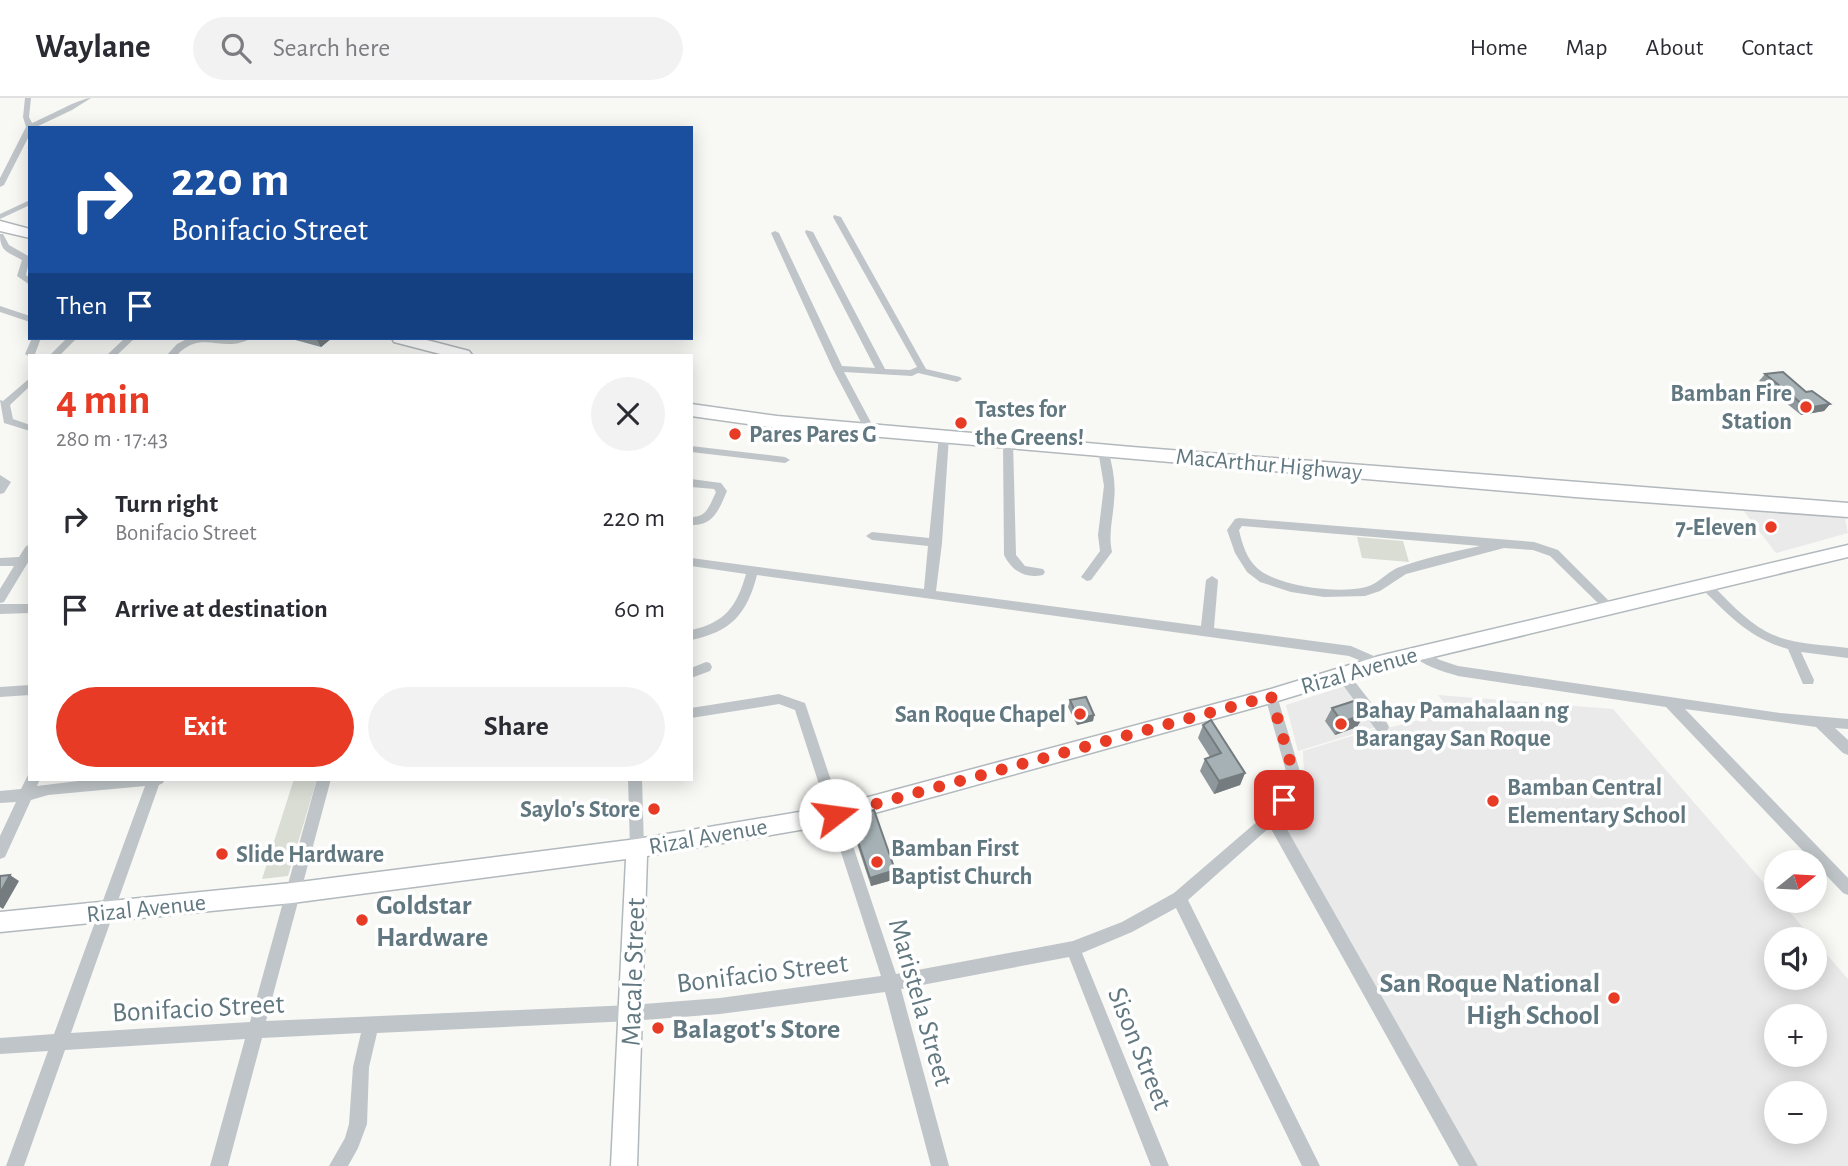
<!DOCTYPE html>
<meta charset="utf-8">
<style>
body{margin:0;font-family:"Alegreya Sans",sans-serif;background:#f2f2f3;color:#2b2b33;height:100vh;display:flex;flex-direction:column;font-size:26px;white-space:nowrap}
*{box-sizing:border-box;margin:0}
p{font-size:23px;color:#7c7c81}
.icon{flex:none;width:38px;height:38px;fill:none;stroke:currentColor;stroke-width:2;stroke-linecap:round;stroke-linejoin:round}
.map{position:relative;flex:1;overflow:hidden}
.details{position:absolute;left:28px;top:256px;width:665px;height:427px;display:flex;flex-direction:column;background:#fff;border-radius:0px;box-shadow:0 4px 18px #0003}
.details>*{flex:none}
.hud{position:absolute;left:28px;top:28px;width:665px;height:214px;border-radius:0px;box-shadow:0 4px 18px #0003;background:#1a4fa0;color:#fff;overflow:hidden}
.needle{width:46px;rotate:72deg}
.tools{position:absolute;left:1764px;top:752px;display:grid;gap:14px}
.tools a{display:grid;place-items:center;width:63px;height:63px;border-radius:50%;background:#fff;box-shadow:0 4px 18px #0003;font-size:35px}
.pin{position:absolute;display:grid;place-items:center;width:60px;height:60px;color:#fff;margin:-30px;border-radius:14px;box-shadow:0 4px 10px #0006}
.me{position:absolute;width:77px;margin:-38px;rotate:75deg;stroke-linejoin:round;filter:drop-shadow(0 0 5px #0008)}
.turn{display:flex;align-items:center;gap:24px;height:147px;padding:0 28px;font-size:32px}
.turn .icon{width:91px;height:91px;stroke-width:2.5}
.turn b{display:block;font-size:49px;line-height:60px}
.then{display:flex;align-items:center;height:66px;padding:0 28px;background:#0003;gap:14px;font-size:26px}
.round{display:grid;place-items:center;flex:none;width:74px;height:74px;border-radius:37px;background:#f2f2f3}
.headline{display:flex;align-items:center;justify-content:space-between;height:119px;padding:0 28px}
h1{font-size:42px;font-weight:700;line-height:52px;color:#e73b26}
.primary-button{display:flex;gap:14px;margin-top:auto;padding:14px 28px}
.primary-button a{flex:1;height:80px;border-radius:42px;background:#e73b26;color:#fff;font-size:28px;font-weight:700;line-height:80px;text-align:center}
.primary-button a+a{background:#f2f2f3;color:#2b2b33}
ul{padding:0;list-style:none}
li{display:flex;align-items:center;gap:21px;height:91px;padding:0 28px}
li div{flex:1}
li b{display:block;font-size:26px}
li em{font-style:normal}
header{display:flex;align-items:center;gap:42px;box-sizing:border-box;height:98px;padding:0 35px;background:#fff;border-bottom:2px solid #e1e1e2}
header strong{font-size:33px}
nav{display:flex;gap:38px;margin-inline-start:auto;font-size:24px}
.search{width:490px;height:63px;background:#f2f2f3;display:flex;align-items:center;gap:18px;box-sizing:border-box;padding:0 24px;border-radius:38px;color:#7c7c81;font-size:26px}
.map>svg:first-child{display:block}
.built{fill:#e9eae9;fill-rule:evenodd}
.green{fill:#d9ddd4}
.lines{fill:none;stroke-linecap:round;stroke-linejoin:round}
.secondary-casing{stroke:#b1b9bd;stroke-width:3}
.highway-casing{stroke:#b2b8bb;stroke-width:3}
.street{fill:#bfc5c8;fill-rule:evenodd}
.secondary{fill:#fff;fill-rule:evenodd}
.highway{fill:#fff;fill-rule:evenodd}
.wall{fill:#8e989c}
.shaded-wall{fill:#747c7f}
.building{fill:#a5b1b5;stroke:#747c7f;stroke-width:2}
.route{stroke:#e73b26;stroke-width:12;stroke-dasharray:0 21.6}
.poi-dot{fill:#e73b26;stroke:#fff;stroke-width:2.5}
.labels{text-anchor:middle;stroke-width:7;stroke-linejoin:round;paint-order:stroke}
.poi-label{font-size:24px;font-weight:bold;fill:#627881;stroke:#fff;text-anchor:start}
.street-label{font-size:24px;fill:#627881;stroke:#fff}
.near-poi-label{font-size:28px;font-weight:bold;fill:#627881;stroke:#fff;text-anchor:start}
.near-street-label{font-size:28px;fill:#627881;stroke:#fff}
</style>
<header>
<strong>Waylane</strong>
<div class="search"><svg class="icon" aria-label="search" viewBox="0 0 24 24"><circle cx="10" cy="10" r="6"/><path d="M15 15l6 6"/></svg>Search here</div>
<nav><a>Home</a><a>Map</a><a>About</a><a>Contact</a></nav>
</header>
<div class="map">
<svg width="1848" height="1068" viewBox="0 0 1848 1068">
<rect width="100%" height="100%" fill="#f8f8f5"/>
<!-- built -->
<path class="built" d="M1742 411 1845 420 1848 435 1776 455Z
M1345 588 1376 629 1298 653 1286 607Z
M1438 597 1613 611 1776 799V803H1780L1814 842H1776V880H1815V843L1848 881V1068H1477L1281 727 1304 680 1303 653 1378 630 1392 629 1451 614ZM1776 919H1815V957H1776ZM1776 996H1815V1034H1776Z"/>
<!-- green -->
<path class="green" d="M1357 439 1403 443 1409 464 1362 460Z
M294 681H317L288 778 262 781Z"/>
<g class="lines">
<defs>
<path id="secondary" d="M1848 447V459L1379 572 1271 605 835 726 647 758 637 1068H611L626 761 292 805 0 834V814L292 785 637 741 835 708 1271 591 1379 558Z"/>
<path id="highway" d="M0 123 30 131V140L0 133Z
M392 240H419L469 253 472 257H444L394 244Z
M691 306 777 318 1132 349 1848 405V419L1575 399 777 330 691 318Z"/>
</defs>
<!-- secondary casing -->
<use href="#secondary" class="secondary-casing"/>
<!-- highway casing -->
<use href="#highway" class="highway-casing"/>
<!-- street -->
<path class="street" d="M25 0H31L29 19 32 25C45 20 80 0 91 0L72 12 34 30H30V36L4 87 0 89V80L26 29 23 19Z
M30 102V107L0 121V116Z
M834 117 841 119 926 271 960 279 962 281 957 284 918 275 912 278 844 274 875 332 870 335 865 332 833 271 771 135 775 133 779 135 842 268 875 270 805 134 806 132 813 134 885 271 910 272 917 269 833 119Z
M0 136H3L9 147 30 159 26 177 30 180V187L17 178 22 162C8 154 0 154 0 136Z
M0 208 30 218V224L0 214Z
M32 240H41L35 256 30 259 25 256Z
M67 240H77L60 257H50Z
M125 240H135L117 257H107Z
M189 240H251C224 257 202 230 177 257H167L177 246Z
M30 280V288L10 307 13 321 30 327V333L4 325 0 302 3 303Z
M944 335 949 338 942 445 936 493 1201 528 1206 482 1212 478 1218 482 1214 530 1351 548 1383 562 1385 565 1383 568 1379 570 1349 558 757 477C747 516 731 534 691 542V532C725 525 737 508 746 476L691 468V460L924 491 928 448 872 442 866 438 872 434 929 440 939 338Z
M1008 341 1013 344 1016 457 1025 468 1043 471 1045 474 1043 477C1025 481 1012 473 1004 457L1003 344Z
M691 348 785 359 790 362 785 365 691 354Z
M1103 349 1108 352C1113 369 1116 386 1114 403 1113 421 1108 436 1112 454L1091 482 1087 483 1081 479 1100 453 1098 437 1104 388 1098 352Z
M0 377 11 384 4 395 0 396Z
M691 381 721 385 727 393C719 411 714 428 691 427V419C707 420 710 406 716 394L714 391 691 389Z
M1239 420 1534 444 1558 452 1614 508 1612 511H1604L1550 458 1533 452 1504 450 1406 476 1380 493 1365 498 1324 499 1291 494 1260 484 1247 474 1235 455 1227 432 1235 421ZM1242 428 1480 448C1453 454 1424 460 1397 470 1386 475 1378 486 1366 489 1339 496 1278 489 1257 470 1247 461 1242 446 1239 432Z
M30 447V461L4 504 0 505V491L14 468H0V460L19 459 26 448Z
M1704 482 1708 483C1726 500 1744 522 1767 534 1791 547 1822 546 1848 550V560L1801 554 1814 582 1813 586H1803L1788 551C1748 540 1728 516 1700 489L1698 486 1700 483Z
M0 506H30V515L0 516Z
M1417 550 1440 562 1458 568 1780 615 1848 621V631L1835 630 1848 642V657L1843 655 1816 629 1685 611 1848 780V797L1843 795 1666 609 1458 578C1442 573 1422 568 1411 555L1413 552Z
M706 564 710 565 712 569 710 573 691 580V570Z
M1341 570 1345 571 1387 625 1389 629 1387 633 1382 634 1377 633 1337 579 1335 575 1337 571Z
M30 587V597L0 599V589Z
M1271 593 1276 594 1277 598 1301 677 1289 706 1280 719 1478 1068H1459L1270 729 1188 802 1320 1068H1302L1176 810 1132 834 1082 855 1169 1068H1151L1069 859 901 891 949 1068H931L885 894 720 916 631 923 377 935 369 969 367 1026 358 1050 348 1068H329L345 1040 349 1026 353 969 361 935 262 940 228 1068H210L245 941 65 952 24 1068H6L48 953 0 956V940L54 936 145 688 48 697 31 702 5 759 0 761V738L16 704 0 705V693L21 691 28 677 30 676V681H40L37 688 95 681H165L163 685 159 687 71 935 250 924 317 681H331L266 923 631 907 720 900 881 878 795 612 779 606 691 620V610L779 596 805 605 896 876 1073 843 1122 824 1174 795 1267 715 1278 699 1287 677 1265 598 1266 594Z
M628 681H642L644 750 642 755 637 757 632 755 630 750Z"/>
<!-- secondary -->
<use href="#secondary" class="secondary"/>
<!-- highway -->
<use href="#highway" class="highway"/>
</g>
<!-- wall -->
<path class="wall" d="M288 240H332L321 249Z
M1765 276 1806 294 1830 306 1824 313 1801 317 1759 283Z
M1070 602 1094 617 1093 623 1077 627 1068 609Z
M1332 610 1357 629 1335 637 1325 623Z
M1203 627 1245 675 1240 687 1214 696 1200 673 1205 661 1210 659 1198 640Z
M850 719 895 772 896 781 871 788 851 728Z"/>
<!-- shaded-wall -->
<path class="shaded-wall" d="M320 240H332L321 249 317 242Z
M1830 306 1824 313 1801 317 1807 310Z
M1365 616 1357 629 1335 637 1342 624Z
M1094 617 1093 623 1077 627 1078 621Z
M1245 675 1240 687 1214 696 1219 683Z
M895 772 896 781 871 788 870 780Z
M10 777 19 783 3 811 0 809V795Z"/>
<!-- building -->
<path class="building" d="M1783 274 1806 294 1812 293 1830 306 1807 310 1765 276Z
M1086 599 1094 617 1078 621 1070 602Z
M1354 603 1365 616 1342 624 1332 610Z
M1211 622 1245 675 1219 683 1205 661 1221 655 1203 627Z
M874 712 895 772 870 780 850 719Z
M10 777 0 795V778Z"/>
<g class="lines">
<!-- route -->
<path class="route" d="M835 717 1271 598 1294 677 1284 702"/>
</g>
<!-- markers -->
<g class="poi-dot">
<circle cx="1806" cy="309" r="7"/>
<circle cx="961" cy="325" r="7"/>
<circle cx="735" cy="336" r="7"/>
<circle cx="1771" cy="429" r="7"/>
<circle cx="1080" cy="616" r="7"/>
<circle cx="1341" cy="626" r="7"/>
<circle cx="1493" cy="703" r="7"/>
<circle cx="654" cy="711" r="7"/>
<circle cx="222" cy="756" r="7"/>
<circle cx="877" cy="764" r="7"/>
<circle cx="362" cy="822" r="7"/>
<circle cx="1614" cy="900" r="7"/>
<circle cx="658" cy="930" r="7"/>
</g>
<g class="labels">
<!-- poi labels -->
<g class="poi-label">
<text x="1792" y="303" text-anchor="end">Bamban Fire<tspan x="1792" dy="28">Station</tspan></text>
<text x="975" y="319">Tastes for<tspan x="975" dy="28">the Greens!</tspan></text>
<text x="749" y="344">Pares Pares G</text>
<text x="1757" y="437" text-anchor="end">7-Eleven</text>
<text x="1355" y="620">Bahay Pamahalaan ng<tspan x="1355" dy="28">Barangay San Roque</tspan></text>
<text x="1066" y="624" text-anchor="end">San Roque Chapel</text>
<text x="1507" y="697">Bamban Central<tspan x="1507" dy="28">Elementary School</tspan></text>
<text x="640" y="719" text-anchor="end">Saylo's Store</text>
<text x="891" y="758">Bamban First<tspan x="891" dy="28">Baptist Church</tspan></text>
<text x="236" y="764">Slide Hardware</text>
</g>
<!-- street labels -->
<g class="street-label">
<text transform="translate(1269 366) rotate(5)" y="8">MacArthur Highway</text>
<text transform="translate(1359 572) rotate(-16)" y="8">Rizal Avenue</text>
<text transform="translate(708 738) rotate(-10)" y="8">Rizal Avenue</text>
<text transform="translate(146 810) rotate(-6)" y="8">Rizal Avenue</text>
</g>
<!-- near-poi labels -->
<g class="near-poi-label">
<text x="376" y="816">Goldstar<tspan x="376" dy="32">Hardware</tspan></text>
<text x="1600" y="894" text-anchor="end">San Roque National<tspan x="1600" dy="32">High School</tspan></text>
<text x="672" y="940">Balagot's Store</text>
</g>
<!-- near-street labels -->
<g class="near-street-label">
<text transform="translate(632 874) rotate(-88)" y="10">Macale Street</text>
<text transform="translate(762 874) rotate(-7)" y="10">Bonifacio Street</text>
<text transform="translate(922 904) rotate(74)" y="10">Maristela Street</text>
<text transform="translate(198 909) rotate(-3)" y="10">Bonifacio Street</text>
<text transform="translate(1141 950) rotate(68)" y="10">Sison Street</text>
</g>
</g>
</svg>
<div class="tools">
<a><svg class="needle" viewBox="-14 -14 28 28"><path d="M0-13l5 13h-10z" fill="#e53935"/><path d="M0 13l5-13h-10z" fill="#7c7c81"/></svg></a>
<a><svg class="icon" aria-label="sound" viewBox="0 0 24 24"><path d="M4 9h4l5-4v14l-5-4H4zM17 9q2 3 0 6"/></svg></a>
<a>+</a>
<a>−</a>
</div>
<div class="pin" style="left:1284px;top:702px;background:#d93025"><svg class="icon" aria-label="arrive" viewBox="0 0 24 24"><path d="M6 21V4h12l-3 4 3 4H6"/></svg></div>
<svg class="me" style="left:835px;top:717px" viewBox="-20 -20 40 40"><circle r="19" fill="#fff"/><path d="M0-13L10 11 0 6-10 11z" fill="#e73b26"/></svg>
<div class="hud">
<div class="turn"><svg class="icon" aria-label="right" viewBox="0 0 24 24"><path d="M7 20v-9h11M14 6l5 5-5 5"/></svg><div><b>220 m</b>Bonifacio Street</div></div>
<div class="then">Then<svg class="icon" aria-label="arrive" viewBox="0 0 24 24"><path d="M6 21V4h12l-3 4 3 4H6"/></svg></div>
</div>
<section class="details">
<div class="headline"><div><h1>4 min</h1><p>280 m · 17:43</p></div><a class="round"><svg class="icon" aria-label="close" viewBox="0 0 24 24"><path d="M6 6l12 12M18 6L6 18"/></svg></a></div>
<ul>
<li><svg class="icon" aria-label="right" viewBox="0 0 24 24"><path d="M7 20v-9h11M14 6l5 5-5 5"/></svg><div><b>Turn right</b><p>Bonifacio Street</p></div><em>220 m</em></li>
<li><svg class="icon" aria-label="arrive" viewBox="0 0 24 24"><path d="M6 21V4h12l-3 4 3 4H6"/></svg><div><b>Arrive at destination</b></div><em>60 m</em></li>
</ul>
<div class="primary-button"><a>Exit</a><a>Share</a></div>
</section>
</div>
